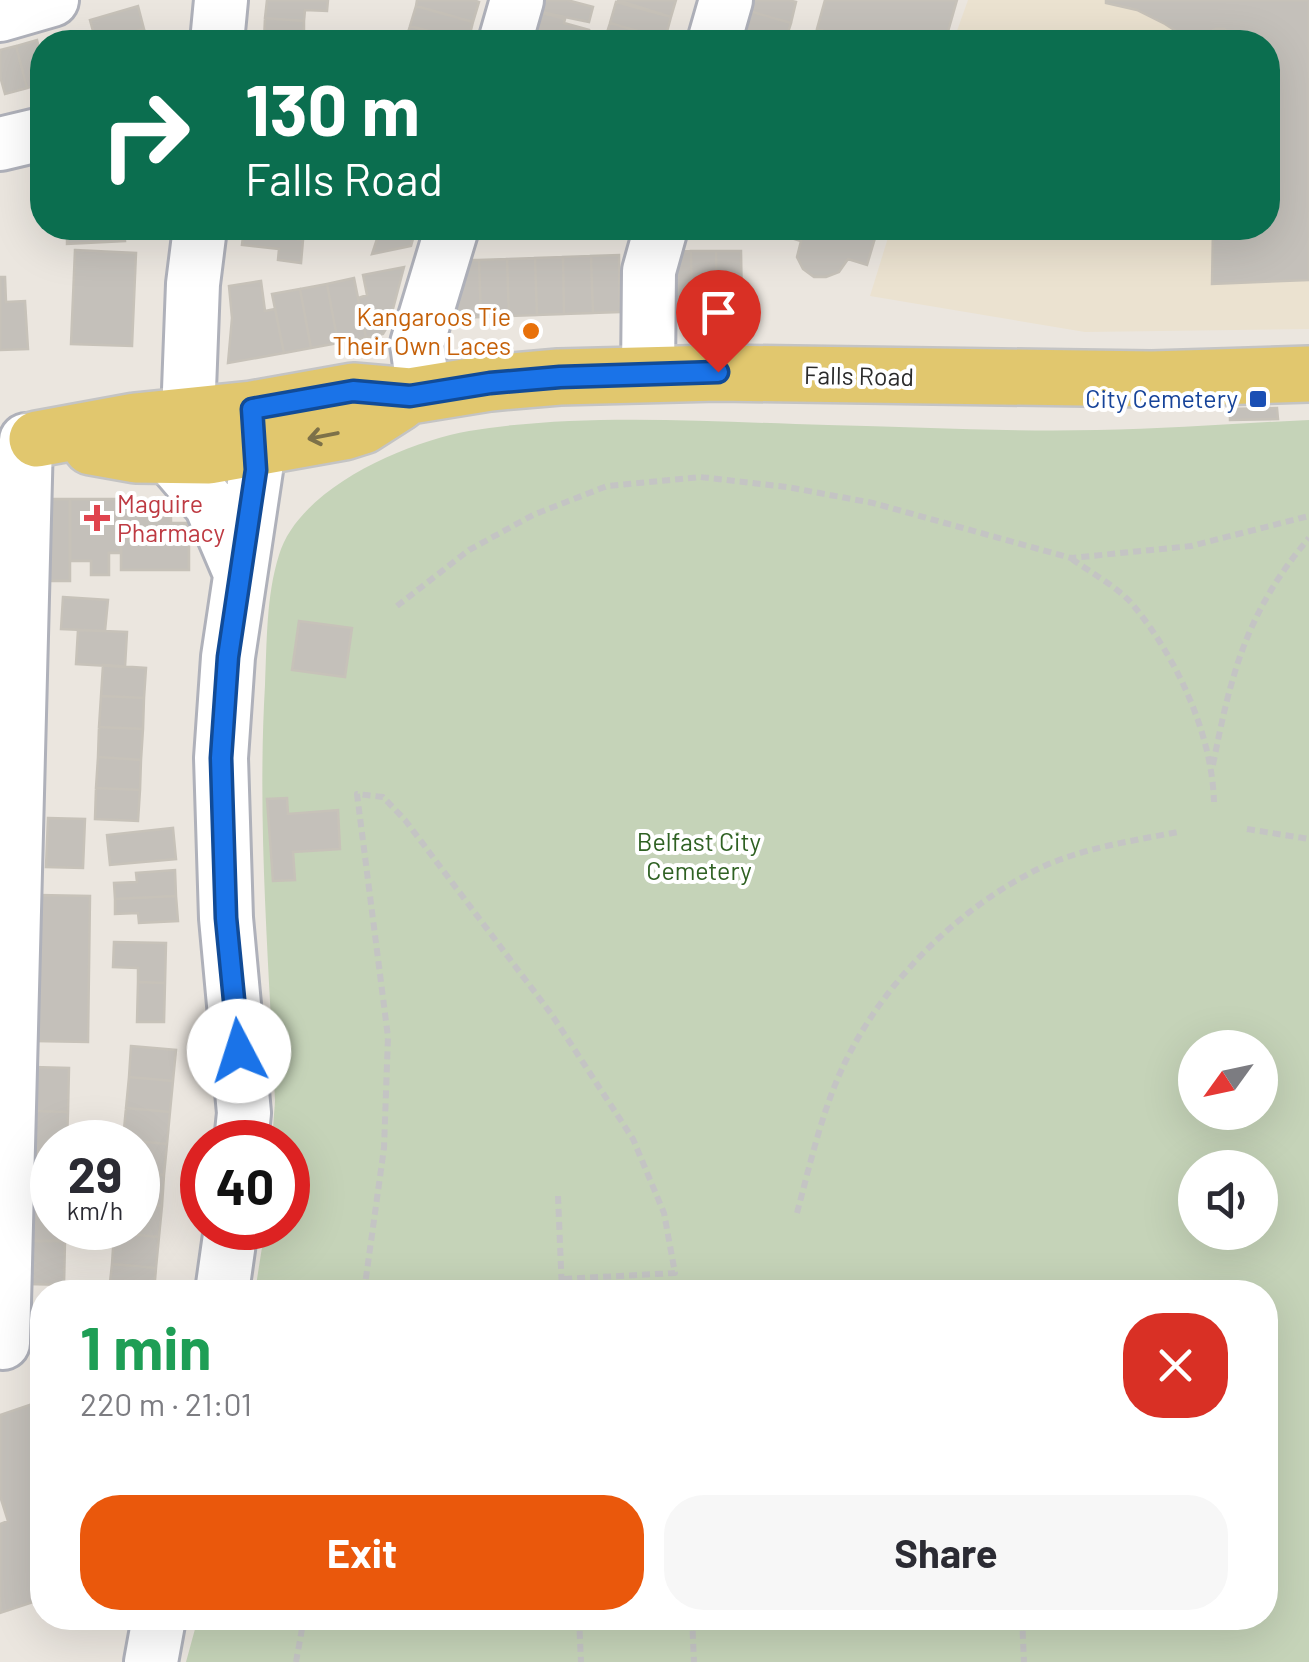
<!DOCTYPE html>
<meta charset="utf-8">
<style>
body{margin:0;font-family:Barlow,sans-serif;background:#f7f7f7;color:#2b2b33;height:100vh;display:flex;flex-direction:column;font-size:38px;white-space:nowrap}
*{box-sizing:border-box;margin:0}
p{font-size:32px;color:#7c7c81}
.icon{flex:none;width:55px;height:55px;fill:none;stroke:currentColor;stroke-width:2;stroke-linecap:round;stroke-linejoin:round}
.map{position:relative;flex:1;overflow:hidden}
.panel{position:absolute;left:30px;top:1280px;width:1248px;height:350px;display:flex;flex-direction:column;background:#fff;border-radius:40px;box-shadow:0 10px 40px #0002}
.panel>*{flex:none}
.guide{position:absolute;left:30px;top:30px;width:1250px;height:210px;border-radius:40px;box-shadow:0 10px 40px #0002;background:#0b6e4f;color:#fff;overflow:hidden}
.needle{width:65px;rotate:237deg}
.controls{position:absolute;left:1178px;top:1030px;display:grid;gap:20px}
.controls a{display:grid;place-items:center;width:100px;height:100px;border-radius:50%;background:#fff;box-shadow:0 10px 40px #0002;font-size:50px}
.speed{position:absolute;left:30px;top:1120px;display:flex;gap:20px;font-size:50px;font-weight:700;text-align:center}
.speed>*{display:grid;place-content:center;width:130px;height:130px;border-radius:50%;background:#fff;box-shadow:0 10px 40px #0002;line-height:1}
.speed small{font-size:25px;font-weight:400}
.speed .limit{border:15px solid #d22;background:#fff;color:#111}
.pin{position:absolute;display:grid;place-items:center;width:85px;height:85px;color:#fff;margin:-102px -42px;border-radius:50% 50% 50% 0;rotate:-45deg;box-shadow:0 0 10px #0007}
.pin .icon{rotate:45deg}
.me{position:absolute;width:110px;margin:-55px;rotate:355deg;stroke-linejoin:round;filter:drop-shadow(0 0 8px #0008)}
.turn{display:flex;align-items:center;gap:35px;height:210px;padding:0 50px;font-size:45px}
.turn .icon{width:130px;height:130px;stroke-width:2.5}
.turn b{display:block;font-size:70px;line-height:85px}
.round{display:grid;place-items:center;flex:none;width:105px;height:105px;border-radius:40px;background:#f7f7f7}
.head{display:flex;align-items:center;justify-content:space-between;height:170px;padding:0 50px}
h1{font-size:60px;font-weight:700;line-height:75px;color:#1e9e55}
.primary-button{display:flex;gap:20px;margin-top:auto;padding:20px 50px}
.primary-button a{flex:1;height:115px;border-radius:40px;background:#ea580c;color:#fff;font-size:40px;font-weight:700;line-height:115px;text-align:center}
.primary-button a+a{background:#f7f7f7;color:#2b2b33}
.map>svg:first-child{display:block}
.education{fill:#ebe2d0}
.cemetery{fill:#c5d3b8;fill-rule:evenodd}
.building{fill:#c4c0ba;stroke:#c7c2b9;stroke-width:2.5}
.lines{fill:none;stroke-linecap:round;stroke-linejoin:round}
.minor-casing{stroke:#afb1ba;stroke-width:58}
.major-casing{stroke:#c4c4c4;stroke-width:60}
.path{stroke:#c4c4c4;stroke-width:6;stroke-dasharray:8 5;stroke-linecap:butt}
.minor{stroke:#fff;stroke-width:52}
.major{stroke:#e1c76e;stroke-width:55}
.oneway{stroke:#7d7149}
.route-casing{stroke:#114b97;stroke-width:25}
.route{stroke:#1a73e8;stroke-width:18}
.food-dot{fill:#e8710a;stroke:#fff;stroke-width:4}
.transit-dot{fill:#1a4fb4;stroke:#fff;stroke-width:4}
.health-dot{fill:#e0444e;stroke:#fff;stroke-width:4}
.labels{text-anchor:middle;stroke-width:8;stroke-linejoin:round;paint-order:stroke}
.food-label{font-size:25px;fill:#c56008;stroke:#fff;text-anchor:end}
.street-label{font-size:25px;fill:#2b2b2b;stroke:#fff}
.transit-label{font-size:25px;fill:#164399;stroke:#fff;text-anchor:end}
.health-label{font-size:25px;fill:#be3a42;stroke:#fff;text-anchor:start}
.park-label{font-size:25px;fill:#2f6123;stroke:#fff}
</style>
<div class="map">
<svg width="1309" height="1662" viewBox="0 0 1309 1662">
<rect width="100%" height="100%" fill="#ebe6df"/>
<!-- education -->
<path class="education" d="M968 0H1309V329L1085 332 870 296 891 228H1268V42H953Z"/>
<!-- cemetery -->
<path class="cemetery" d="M1309 420V1662H186L198 1618H1265V1292H255L265 1228H288V1142H272L275 1101C269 962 257 824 265 685 267 643 266 596 279 555 299 488 406 442 469 431 582 412 713 422 828 425 917 427 1008 432 1097 430 1168 429 1238 423 1309 420ZM1195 1048H1260V1112H1195ZM1195 1168H1260V1232H1195Z"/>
<!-- building -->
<path class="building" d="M267 0H328L327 11 305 10 304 21 265 18Z
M417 0H473L479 2 473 22 416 6Z
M534 0H567L593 7 589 22 531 10Z
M617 0H676L671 17Z
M737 0H788L796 2 791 23 735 7Z
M825 0H957L945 42H838L840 36 817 29Z
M1106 0H1309V280L1212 284 1213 228H1268V168H1275L1268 134V42H1239L1224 29H1215L1193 42 1165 24 1137 10 1106 3Z
M616 2 671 17 665 39 610 23Z
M138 6 144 29 96 42 90 20Z
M416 6 473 22 468 42 410 26Z
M735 7 791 23 785 42 729 28Z
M531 10 565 19 564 23 589 30 586 42 527 28Z
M265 18 304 21V31L325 33V42L264 40Z
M610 23 665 39 664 42H604Z
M410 26 468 42H405Z
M527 28 578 42H523Z
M144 29 148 42H96Z
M37 40 42 60V84L27 88 16 46Z
M16 46 27 88 5 94 0 76V50Z
M67 228H124L125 241 67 244Z
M244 228H283L282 237 303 240 301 263 278 260 279 249 242 245Z
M354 228H416L411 246 372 254 378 236Z
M473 228H509L507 235 470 237Z
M786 228H878L867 265 848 259 839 272 826 277H814L803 269 797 257 801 241 784 236Z
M75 250 136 253 132 346 71 344Z
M691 251 692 309 667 310 665 252Z
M691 251H716L717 309H692Z
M716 251H741L742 309H717Z
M619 255 620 312 593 313 591 256Z
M591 256 593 313 564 314 563 257Z
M563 257 564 314 537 315 535 258Z
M535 258 537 315 509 316 507 259Z
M507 259 509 316 481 317 479 260Z
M465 260H479L481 317 453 318 451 278H465Z
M404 267 389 324 383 334 366 338 358 298 367 295 363 275Z
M0 277H5L6 302 25 301 28 349 0 350Z
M354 278 366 338 338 343 327 284Z
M261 281 265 311 275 309 284 353 228 363 232 318 229 286Z
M327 284 338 343 311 348 300 289Z
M300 289 311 348 284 353 272 294Z
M1277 408 1278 419 1230 420V409Z
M47 499H70V581H47Z
M70 499H121V553H109V575H91V561H70Z
M121 499 171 500V523H189V570H121Z
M63 597 108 600 105 631 61 629Z
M299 621 352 628 345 677 292 670Z
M78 630 127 632 125 667 76 664Z
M103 665 146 668 144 698 101 696Z
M101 696 144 698 143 729 99 727Z
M99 727 143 729 141 760 98 757Z
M98 757 141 760 140 790 96 788Z
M96 788 140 790 138 821 95 819Z
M287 798 288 814 338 810 340 849 293 852 295 880 273 881 267 799Z
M48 818 85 819 83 868 46 867Z
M173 828 176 859 110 865 107 835Z
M175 870 176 896 115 899 114 883 137 882 136 873Z
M38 895 90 896 88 1042 35 1041Z
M176 896 178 921 139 923 138 913 115 914V899Z
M114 942 166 943 165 983 138 982V968L113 967Z
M138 982 165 983 164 1022H137Z
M131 1046 176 1050 173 1081 129 1077Z
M33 1067 69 1068 68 1112 32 1111Z
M129 1077 173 1081 170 1112 126 1108Z
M126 1108 170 1112 167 1144 123 1140Z
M32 1111 68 1112 67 1142H52V1155L31 1154Z
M123 1140 167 1144 164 1175 138 1172V1142H123Z
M31 1154 52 1155V1198L30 1197Z
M138 1172 164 1175 162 1206 138 1204Z
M30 1197 52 1198V1228H65V1241H29Z
M138 1204 162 1206 159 1237 114 1233 115 1228H138Z
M114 1233 159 1237 156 1268 112 1264Z
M29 1241H65L64 1285 29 1284Z
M112 1264 156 1268 154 1292H109Z
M38 1402 42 1414V1599L0 1613V1524L8 1521 0 1496V1415Z"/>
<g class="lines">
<defs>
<path id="minor" d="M0 15 52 0
M217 42 221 0
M505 42 517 0
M714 42 726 0
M0 144 42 134
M648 373 649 271 661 228
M424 394 417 344 452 228
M188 416 193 284 200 228
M170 457 211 505 240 573
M241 1142 244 1113 226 918 221 758 228 657 256 470 252 409
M222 1292 231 1228
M3 1343 26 440
M151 1662 159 1618"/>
<path id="major" d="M37 439 135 421 252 409 353 391 410 396 490 383 559 377 718 373 1152 379 1309 374
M91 447 136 455 209 456 344 432 363 426 399 403"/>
</defs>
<!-- minor casing -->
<use href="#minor" class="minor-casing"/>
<!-- major casing -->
<use href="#major" class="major-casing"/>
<!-- path -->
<path class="path" d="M1072 559C1091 573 1118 587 1133 605 1177 658 1212 734 1214 802
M397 606 469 550 533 515 607 486 700 477 787 487 873 503 1071 558 1191 546 1309 516
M1213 765C1231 673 1247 611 1309 538
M1247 829 1309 839
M558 1196 562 1292
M797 1213C812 1157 825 1097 853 1047 893 973 963 906 1038 869 1081 848 1132 841 1178 832
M364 1292 384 1148 388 1037 357 794 383 797 405 820 552 1015 633 1139 664 1213 675 1273 562 1279
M994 1292 1005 1289 1029 1292
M579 1618 581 1662
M692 1618 694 1662
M1022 1618 1024 1662
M296 1662 304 1618"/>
<!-- minor -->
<use href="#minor" class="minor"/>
<!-- major -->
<use href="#major" class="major"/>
</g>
<!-- one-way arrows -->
<defs><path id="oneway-shaft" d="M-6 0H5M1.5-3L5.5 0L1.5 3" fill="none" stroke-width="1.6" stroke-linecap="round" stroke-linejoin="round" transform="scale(2.5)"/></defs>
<use class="oneway" href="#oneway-shaft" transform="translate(323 436) rotate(169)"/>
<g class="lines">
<defs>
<path id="route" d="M239 1051 226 918 221 758 228 657 256 470 252 409 353 391 410 396 490 383 560 377 718 372"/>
</defs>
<!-- route casing -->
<use href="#route" class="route-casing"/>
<!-- route -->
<use href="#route" class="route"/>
</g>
<!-- markers -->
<circle class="food-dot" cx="531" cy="331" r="10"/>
<rect class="transit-dot" x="1248" y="389" width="20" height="20" rx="5"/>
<path class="health-dot" d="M92 503h10v10h10v10h-10v10h-10v-10h-10v-10h10z"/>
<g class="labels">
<!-- food labels -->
<g class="food-label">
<text x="511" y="326">Kangaroos Tie<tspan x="511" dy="29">Their Own Laces</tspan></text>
</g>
<!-- street labels -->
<g class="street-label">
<text transform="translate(859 376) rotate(1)" y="9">Falls Road</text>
</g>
<!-- transit labels -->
<g class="transit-label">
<text x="1238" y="408">City Cemetery</text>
</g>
<!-- health labels -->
<g class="health-label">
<text x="117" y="513">Maguire<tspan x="117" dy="29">Pharmacy</tspan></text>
</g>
<!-- park labels -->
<g class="park-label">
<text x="699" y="851">Belfast City<tspan x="699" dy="29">Cemetery</tspan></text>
</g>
</g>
</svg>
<div class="controls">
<a><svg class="needle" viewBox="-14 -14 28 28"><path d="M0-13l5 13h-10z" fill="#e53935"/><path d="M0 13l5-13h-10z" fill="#7c7c81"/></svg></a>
<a><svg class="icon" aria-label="sound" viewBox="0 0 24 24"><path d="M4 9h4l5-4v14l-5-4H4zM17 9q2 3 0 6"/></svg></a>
</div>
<div class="speed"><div>29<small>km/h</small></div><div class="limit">40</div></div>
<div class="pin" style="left:718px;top:372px;background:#d93025"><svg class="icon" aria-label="arrive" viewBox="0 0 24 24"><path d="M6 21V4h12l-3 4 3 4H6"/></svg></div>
<svg class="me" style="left:239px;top:1051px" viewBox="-20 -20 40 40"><circle r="19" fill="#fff"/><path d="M0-13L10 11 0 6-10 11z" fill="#1a73e8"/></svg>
<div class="guide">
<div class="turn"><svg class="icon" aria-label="right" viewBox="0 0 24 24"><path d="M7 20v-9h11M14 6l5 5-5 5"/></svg><div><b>130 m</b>Falls Road</div></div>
</div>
<section class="panel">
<div class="head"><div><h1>1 min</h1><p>220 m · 21:01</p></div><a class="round" style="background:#d93025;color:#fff"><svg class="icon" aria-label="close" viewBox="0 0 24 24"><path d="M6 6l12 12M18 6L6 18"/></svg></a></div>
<div class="primary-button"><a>Exit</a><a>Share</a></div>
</section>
</div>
